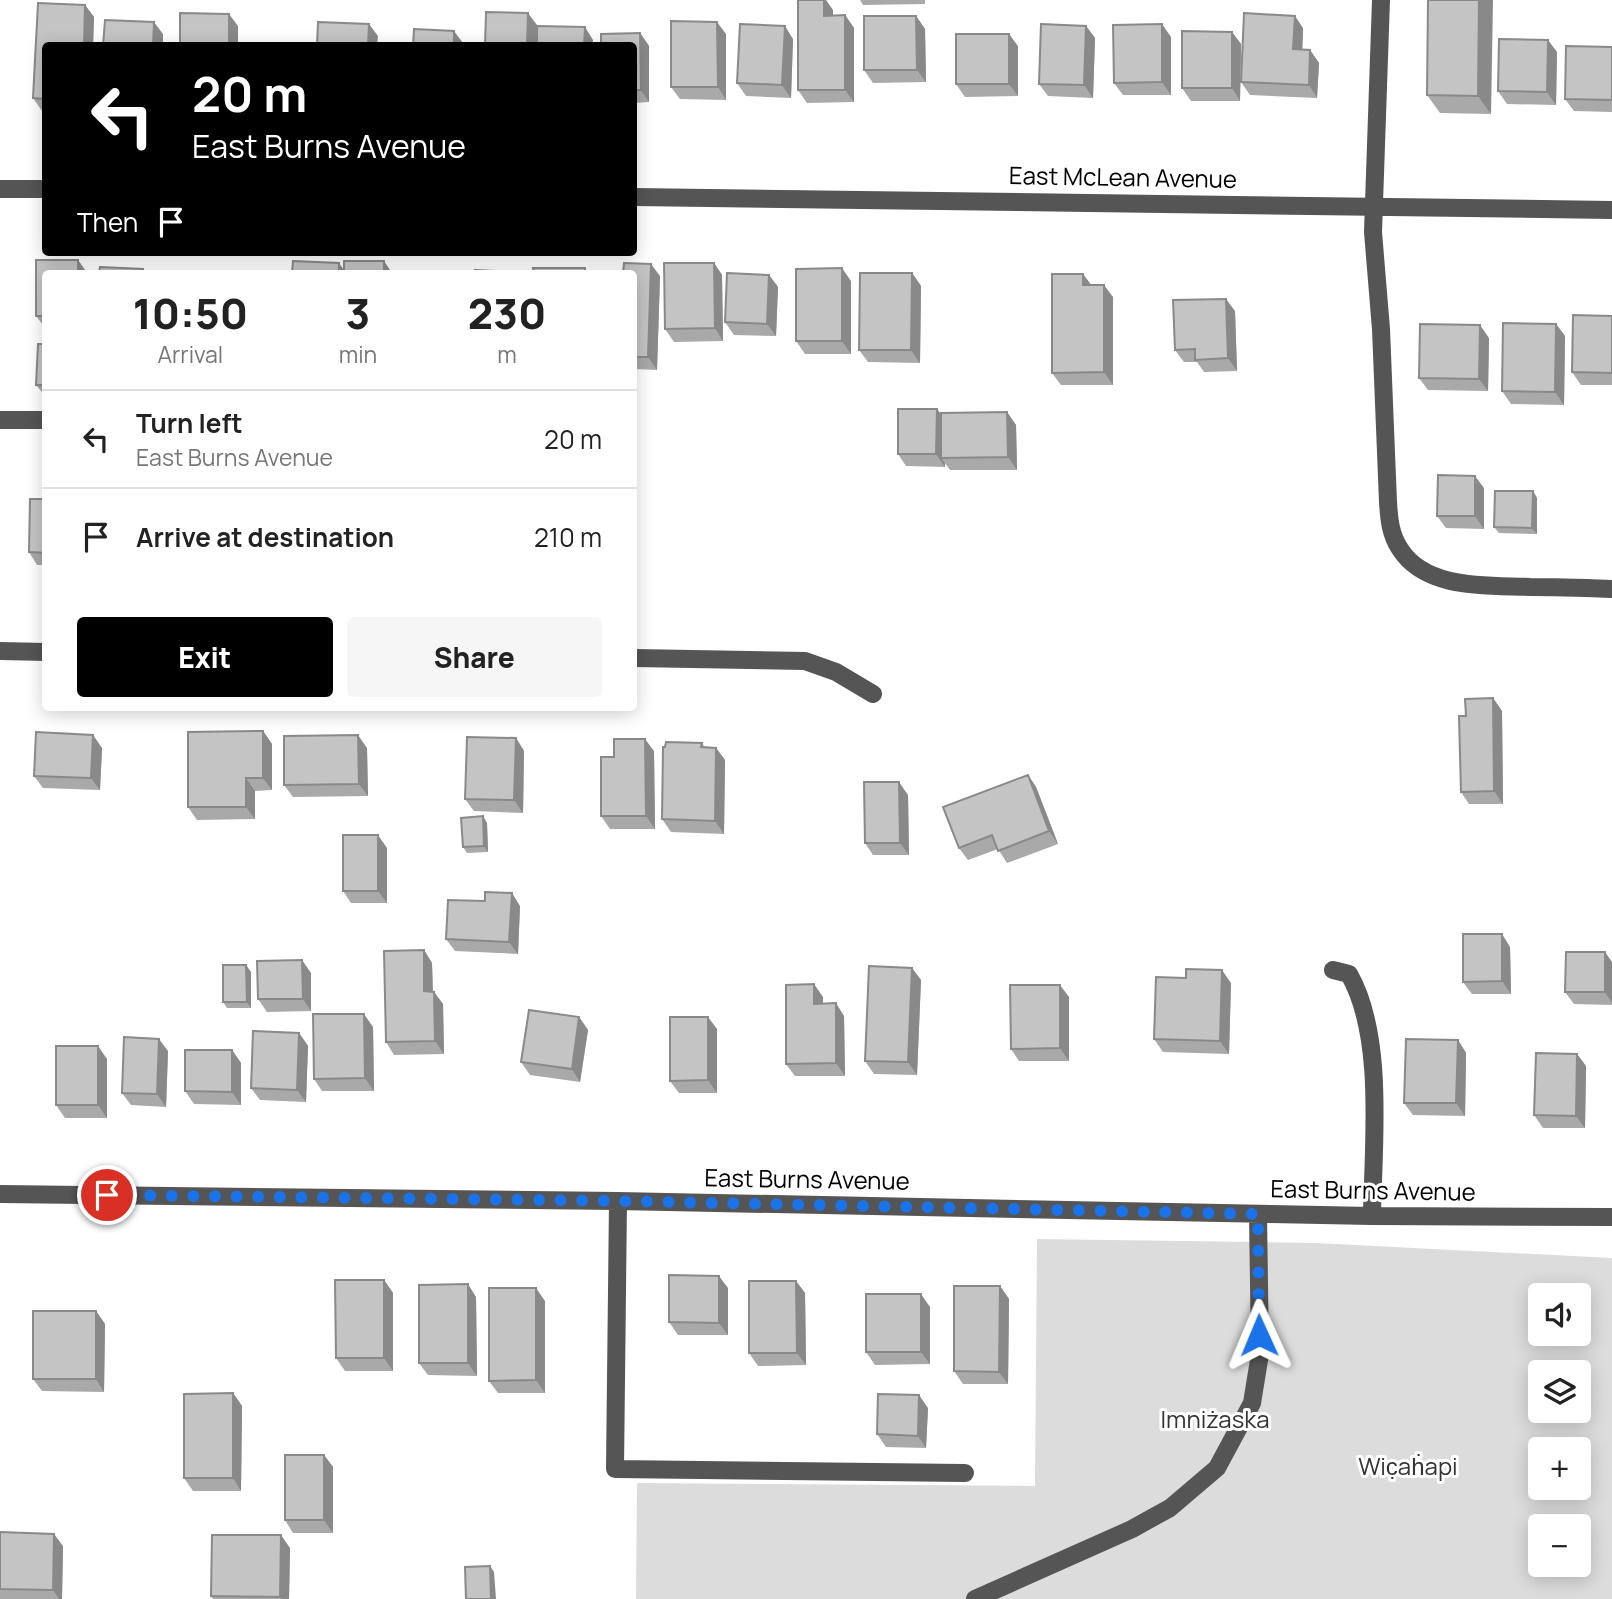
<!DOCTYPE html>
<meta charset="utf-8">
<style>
body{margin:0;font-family:Manrope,sans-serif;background:#f6f6f6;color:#222;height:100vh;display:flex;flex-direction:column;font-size:26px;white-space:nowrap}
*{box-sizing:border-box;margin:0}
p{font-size:23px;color:#767676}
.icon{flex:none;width:38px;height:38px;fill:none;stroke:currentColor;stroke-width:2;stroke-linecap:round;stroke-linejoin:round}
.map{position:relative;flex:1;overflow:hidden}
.drawer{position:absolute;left:42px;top:270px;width:595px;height:441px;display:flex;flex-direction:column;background:#fff;border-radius:7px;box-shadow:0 4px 18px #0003}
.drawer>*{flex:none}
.banner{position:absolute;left:42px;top:42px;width:595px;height:214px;border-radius:7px;box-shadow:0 4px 18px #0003;background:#000;color:#fff;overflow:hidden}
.fabs{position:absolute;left:1528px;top:1283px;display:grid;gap:14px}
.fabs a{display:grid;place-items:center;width:63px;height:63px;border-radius:7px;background:#fff;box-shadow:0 4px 18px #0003;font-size:35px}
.pin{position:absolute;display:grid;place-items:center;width:60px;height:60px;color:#fff;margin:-30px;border:4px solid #fff;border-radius:50%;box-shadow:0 2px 7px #0007}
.me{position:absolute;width:77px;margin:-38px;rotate:359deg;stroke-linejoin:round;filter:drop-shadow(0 0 5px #0008)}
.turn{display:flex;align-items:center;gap:24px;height:147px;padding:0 35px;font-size:32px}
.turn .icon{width:91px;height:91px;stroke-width:2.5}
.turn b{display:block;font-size:49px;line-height:60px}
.then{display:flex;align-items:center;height:66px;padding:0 35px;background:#0003;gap:14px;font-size:26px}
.eta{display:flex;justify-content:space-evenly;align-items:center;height:119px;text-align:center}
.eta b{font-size:42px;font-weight:800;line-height:49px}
.cta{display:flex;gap:14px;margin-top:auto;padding:14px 35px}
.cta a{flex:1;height:80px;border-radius:7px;background:#000;color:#fff;font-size:28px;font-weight:800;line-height:80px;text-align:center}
.cta a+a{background:#f6f6f6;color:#222}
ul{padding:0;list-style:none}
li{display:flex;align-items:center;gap:21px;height:98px;padding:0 35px;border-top:2px solid #e0e0e0}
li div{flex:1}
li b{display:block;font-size:26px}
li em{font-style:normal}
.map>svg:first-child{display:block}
.green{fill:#dcdcdc;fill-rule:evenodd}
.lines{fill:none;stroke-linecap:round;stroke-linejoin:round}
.minor{stroke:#555;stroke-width:18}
.wall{fill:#a9a9a9}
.shaded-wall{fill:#898989}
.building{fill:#c4c4c4;stroke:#898989;stroke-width:2}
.route{stroke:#1a73e8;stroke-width:12;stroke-dasharray:0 21.6}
.labels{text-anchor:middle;stroke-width:6;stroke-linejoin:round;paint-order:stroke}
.street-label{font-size:24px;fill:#000;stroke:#fff}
.park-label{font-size:24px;fill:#333;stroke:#fff}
</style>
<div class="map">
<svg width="1612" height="1599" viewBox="0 0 1612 1599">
<rect width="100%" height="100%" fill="#fff"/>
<!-- green -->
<path class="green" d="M1037 1239 1316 1243 1612 1258V1599H636L637 1483 1035 1486ZM1540 1295H1578V1334H1540ZM1540 1372H1578V1410H1540ZM1540 1449H1578V1488H1540ZM1540 1526H1578V1564H1540Z"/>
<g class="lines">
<!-- minor -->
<path class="minor" d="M1381 0 1373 232 1381 329 1388 502C1389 518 1390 534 1400 549 1426 590 1488 585 1530 587 1558 587 1585 588 1612 589
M0 189H46
M634 197 1612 210
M0 420H46
M0 651 46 652
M634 658 805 661 836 672 873 694
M1333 970 1349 974C1385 1037 1373 1145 1372 1216
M0 1194 618 1201 1372 1216 1612 1217
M618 1201 615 1469 965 1473
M975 1599 1132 1529 1170 1508 1217 1468 1252 1403 1260 1354 1258 1214"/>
</g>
<!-- wall -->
<path class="wall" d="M860 0H925V4L863 5Z
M1428 0 1491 114 1440 113 1427 95Z
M38 3 85 5 94 17 93 46H46V111H42L33 98Z
M833 10V16L845 15 854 28V102L807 103 798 90Z
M916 16 925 29 926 82 873 83 864 70Z
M1086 26 1095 38 1093 98 1048 96 1039 84Z
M1303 28 1302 50H1310L1319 63 1317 98 1250 95 1241 82Z
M1232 32 1241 44 1240 101H1191L1182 88Z
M640 33 649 46V102L634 103V46Z
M726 34V100L680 99 671 87Z
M1171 37V95H1123L1114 83Z
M793 39 791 98 746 96 737 83Z
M1018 46V96L965 97 956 84Z
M1612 47V112L1574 111 1565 99Z
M1557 52 1556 105 1507 104 1498 91Z
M36 260H78L87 273H46V329L36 316Z
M714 263 722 275 723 341 674 342 665 329Z
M634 273 660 276 657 370 634 369Z
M912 273 921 286 920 363 868 362 859 350Z
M1083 274 1091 285 1113 297V385H1061L1052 373Z
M769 275 778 287 776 336 734 335 725 322Z
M851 281V354H805L796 341Z
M1235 311 1237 371 1204 372 1197 362H1184L1175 350Z
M1612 316V385H1581L1572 372Z
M1556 324 1565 336 1564 405 1511 404 1502 391Z
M1489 338 1488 391 1428 390 1419 378Z
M46 344V397L36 385Z
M937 409 941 415 1007 412 1016 425 1017 470H950L945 463V467L906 466 898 454Z
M1484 488V529L1446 528 1437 516Z
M1533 491 1537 498V534L1499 533 1494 527Z
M46 499V565H37L29 552Z
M1493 698 1502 711 1503 804H1469L1461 792 1466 716Z
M263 731 272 744V790L255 791V819L197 820 188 807Z
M516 738 524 751 523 813 474 811 465 799Z
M702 743 705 747 716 748 725 760 724 834 671 832 662 819Z
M102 748 100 790 43 788 34 776Z
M367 748 368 796 293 797 284 785Z
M654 751 655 829H610L601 816 614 757Z
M1028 775 1036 787 1058 844 1007 863 998 849 968 860 959 848Z
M908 795 909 855H873L865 843Z
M487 823 488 852 467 853 463 847Z
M387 848V903H351L343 891Z
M485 901 520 906 518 954 455 951 446 939Z
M1510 947 1511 994H1472L1463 982Z
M424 950 432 963 433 992H434L443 1004 444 1054 394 1055 386 1042Z
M1612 962V1005L1574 1004 1565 992Z
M912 968 921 980 917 1075 874 1074 865 1061Z
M251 972V1008H227L223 1002Z
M311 973V1011L267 1012 258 999Z
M1186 978 1231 983 1229 1054 1163 1052 1154 1039Z
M823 997V1003L844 1016 845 1076H795L786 1064Z
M1069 997V1061H1019L1011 1049Z
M579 1017 588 1030 580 1082 530 1075 521 1062Z
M373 1027 374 1091H322L314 1079Z
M717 1029V1093H679L670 1081Z
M299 1033 308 1046 306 1102 260 1100 251 1088Z
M1458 1040 1466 1053 1465 1116 1413 1115 1404 1103Z
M232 1050 241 1063V1105L194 1104 185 1091Z
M168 1051 166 1107 131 1105 122 1093Z
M1577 1054 1586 1066 1585 1128H1543L1534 1115Z
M107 1059V1118H65L56 1105Z
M384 1280 393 1293V1371H345L336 1358Z
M796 1281 805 1293 806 1365 758 1366 749 1353Z
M1000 1286 1009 1299 1008 1384H963L954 1371Z
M728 1288V1335H678L669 1322Z
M476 1297 477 1376 428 1375 419 1363Z
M545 1301V1393H498L489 1381Z
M930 1307V1364L875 1365 866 1352Z
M96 1311 105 1324 104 1392 42 1391 33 1379Z
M233 1393 242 1406 241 1491H193L184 1478Z
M928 1408 926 1448 886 1447 877 1434Z
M324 1455 333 1467V1533H293L285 1520Z
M0 1532 63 1546 62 1599H0Z
M290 1548 289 1599H213L211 1596Z"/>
<!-- shaded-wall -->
<path class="shaded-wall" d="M824 0H826L833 10V28L824 16Z
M1479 0H1493L1491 114 1478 96Z
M85 5 94 17 93 46H84Z
M528 13 537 25 536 46H527Z
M229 14 238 26V46H229Z
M845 15 854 28V102L845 90Z
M916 16 925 29 926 82 917 70Z
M1295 16 1303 28 1302 62 1293 49Z
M154 22 163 34V46H153Z
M717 22 726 34V100L718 87Z
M369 24 378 36 377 46H368Z
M1162 24 1171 37V95L1162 82Z
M785 26 793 39 791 98 782 85Z
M1086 26 1095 38 1093 98 1084 85Z
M585 27 593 40V46H584Z
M454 31 463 43V46H454Z
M1232 32 1241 44 1240 101 1232 88Z
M640 33 649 46V102L641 90Z
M1009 34 1018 46V96L1009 84Z
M1548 40 1557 52 1556 105 1547 92Z
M1310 50 1319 63 1317 98 1309 85Z
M78 260 87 273H78Z
M384 261 392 273H384Z
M339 263 346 273H339Z
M714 263 722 275 723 341 715 328Z
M651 264 660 276 657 370 648 357Z
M842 268 851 281V354L842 341Z
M912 273 921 286 920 363 911 350Z
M1083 274 1092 286 1083 285Z
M769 275 778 287 776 336 767 324Z
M1104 285 1113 297V385L1104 372Z
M1226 299 1235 311 1237 371 1228 358Z
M1556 324 1565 336 1564 405 1555 392Z
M1480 325 1489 338 1488 391 1479 379Z
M937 409 946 421 941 458 945 463V467L936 454Z
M1007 412 1016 425 1017 470 1008 457Z
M1475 476 1484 488V529L1475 516Z
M1533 491 1537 498V534L1532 528Z
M1493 698 1502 711 1503 804 1494 791Z
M263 731 272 744V790L263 778Z
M93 735 102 748 100 790 91 778Z
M358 735 367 748 368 796 359 784Z
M516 738 524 751 523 813 514 800Z
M645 739 654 751 655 829 646 816Z
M716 748 725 760 724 834 715 821Z
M1028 775 1036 787 1058 844 1049 831Z
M246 778 255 791V819L246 807Z
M899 782 908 795 909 855 900 843Z
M483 816 487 823 488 852 484 846Z
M378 835 387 848V903L378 891Z
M512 893 520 906 518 954 509 942Z
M1502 934 1510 947 1511 994 1502 981Z
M424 950 432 963 433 1004 424 991Z
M1605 952 1612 962V1003L1605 992Z
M302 960 311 973V1011L303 999Z
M246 965 251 972V1008L247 1002Z
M912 968 921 980 917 1075 908 1062Z
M1222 970 1231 983 1229 1054 1220 1041Z
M814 984 823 997V1016L814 1004Z
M1060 985 1069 997V1061L1060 1048Z
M434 992 443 1004 444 1054 435 1041Z
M836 1003 844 1016 845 1076 836 1063Z
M364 1014 373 1027 374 1091 365 1078Z
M579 1017 588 1030 580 1082 572 1069Z
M708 1017 717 1029V1093L708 1080Z
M299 1033 308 1046 306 1102 297 1090Z
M159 1039 168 1051 166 1107 157 1094Z
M1458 1040 1466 1053 1465 1116 1456 1103Z
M98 1046 107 1059V1118L98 1105Z
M232 1050 241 1063V1105L232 1092Z
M1577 1054 1586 1066 1585 1128 1576 1116Z
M719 1276 728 1288V1335L719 1323Z
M384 1280 393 1293V1371L384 1358Z
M796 1281 805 1293 806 1365 797 1353Z
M468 1284 476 1297 477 1376 468 1363Z
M1000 1286 1009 1299 1008 1384 999 1372Z
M536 1288 545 1301V1393L536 1380Z
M921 1294 930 1307V1364L921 1352Z
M96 1311 105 1324 104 1392 96 1379Z
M233 1393 242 1406 241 1491 233 1478Z
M919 1395 928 1408 926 1448 918 1436Z
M324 1455 333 1467V1533L324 1520Z
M54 1534 63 1546 62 1599H59L53 1590Z
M281 1535 290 1548 289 1599H282L280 1597Z
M490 1566 494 1572 496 1599H491Z"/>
<!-- building -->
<path class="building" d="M798 0H824V16L845 15V90H798Z
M1428 0H1479L1478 96 1427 95Z
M38 3 85 5 84 46H46V99L33 98Z
M486 12 528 13 527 46H485Z
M180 13 229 14V46H180Z
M1244 13 1295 16 1293 49 1310 50 1309 85 1241 82Z
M864 16H916L917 70H864Z
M105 20 154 22 153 46H103Z
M671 21 717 22 718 87H671Z
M318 22 369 24 368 46H317Z
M740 24 785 26 782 85 737 83Z
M1041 24 1086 26 1084 85 1039 84Z
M1162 24V82L1114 83 1113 25Z
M537 26 585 27 584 46H537Z
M414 29 454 31V46H413Z
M1182 31 1232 32V88H1182Z
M640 33 641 90H634V46H601V34Z
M956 34H1009V84H956Z
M1499 39 1548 40 1547 92 1498 91Z
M1566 46 1612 47V100L1565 99Z
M36 260H78V273H46V316H36Z
M293 261 339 263V273H292Z
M344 261H384V273H344Z
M624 263 651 264 648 357H634V273H623Z
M664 263H714L715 328 665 329Z
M100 267 143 269V273H99Z
M533 268H585V273H534Z
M842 268V341H796V269Z
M475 270 514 272V273H475Z
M727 273 769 275 767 324 725 322Z
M860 273H912L911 350H859Z
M1052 274H1083V285H1104V372L1052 373Z
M1226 299 1228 358 1195 360V349L1175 350 1173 300Z
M1573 315 1612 316V373L1572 372Z
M1503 323 1556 324 1555 392 1502 391Z
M1420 324 1480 325 1479 379 1419 378Z
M38 344H46V385H36Z
M898 409H937L936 454H898Z
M1007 412 1008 457 941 458V413Z
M1438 475 1475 476V516H1437Z
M1495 491H1533L1532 528 1494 527Z
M30 499H46V553L29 552Z
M1493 698 1494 791 1461 792 1459 716H1466L1465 699Z
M263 731V778H246V807H188V732Z
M36 732 93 735 91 778 34 776Z
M358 735 359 784 284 785V736Z
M467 737 516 738 514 800 465 799Z
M614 739H645L646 816H601V757H614Z
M666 742 702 743 701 747 716 748 715 821 662 819 663 747H665Z
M1028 775 1049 831 998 851 992 835 959 848 943 807Z
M864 782H899L900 843H865Z
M483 816 484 846 463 847 461 818Z
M343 835H378V891H343Z
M485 892 512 893 509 942 446 939 448 900 485 901Z
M1463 934H1502V981L1463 982Z
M424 950V991L434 992 435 1041 386 1042 384 951Z
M1566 952H1605V992H1565Z
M302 960 303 999H258L257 961Z
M223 965H246L247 1002H223Z
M869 966 912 968 908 1062 865 1061Z
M1186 969 1222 970 1220 1041 1154 1039 1156 977 1186 978Z
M814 984V1004L836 1003V1063L786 1064V985Z
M1010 985H1060V1048L1011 1049Z
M529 1010 579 1017 572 1069 521 1062Z
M313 1014H364L365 1078 314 1079Z
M670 1017H708V1080L670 1081Z
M253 1031 299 1033 297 1090 251 1088Z
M124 1037 159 1039 157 1094 122 1093Z
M1406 1039 1458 1040 1456 1103H1404Z
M56 1046H98V1105H56Z
M185 1050H232V1092L185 1091Z
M1536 1053 1577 1054 1576 1116 1534 1115Z
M669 1275 719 1276V1323L669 1322Z
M335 1280H384V1358H336Z
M749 1281H796L797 1353H749Z
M468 1284V1363H419V1285Z
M954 1286H1000L999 1372 954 1371Z
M489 1288H536V1380L489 1381Z
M866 1294H921V1352H866Z
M33 1311H96V1379H33Z
M233 1393V1478H184V1394Z
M878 1394 919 1395 918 1436 877 1434Z
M285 1455H324V1520H285Z
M0 1532 54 1534 53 1590 0 1589Z
M212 1535H281L280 1597 211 1596Z
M490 1566 491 1599H466L465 1567Z"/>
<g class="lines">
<!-- route -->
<path class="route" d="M107 1195 618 1201 1258 1214 1259 1335"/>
</g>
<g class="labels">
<!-- street labels -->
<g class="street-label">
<text transform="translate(1123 178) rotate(1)" y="8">East McLean Avenue</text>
<text transform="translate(807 1180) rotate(1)" y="8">East Burns Avenue</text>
<text transform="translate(1373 1191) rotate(1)" y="8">East Burns Avenue</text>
</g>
<!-- park labels -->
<g class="park-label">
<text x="1215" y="1428">Imniżaska</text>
<text x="1408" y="1475">Wic̣aḣapi</text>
</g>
</g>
</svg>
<div class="fabs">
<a><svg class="icon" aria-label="sound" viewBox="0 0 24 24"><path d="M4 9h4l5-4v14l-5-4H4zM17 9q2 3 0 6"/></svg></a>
<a><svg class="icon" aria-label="layers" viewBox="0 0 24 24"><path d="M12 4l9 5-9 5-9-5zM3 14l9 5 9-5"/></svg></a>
<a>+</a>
<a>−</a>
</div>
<div class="pin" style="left:107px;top:1195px;background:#d93025"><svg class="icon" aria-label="arrive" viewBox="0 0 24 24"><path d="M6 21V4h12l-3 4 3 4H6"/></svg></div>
<svg class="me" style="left:1259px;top:1335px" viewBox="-20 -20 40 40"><path d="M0-17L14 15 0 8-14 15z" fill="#1a73e8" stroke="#fff" stroke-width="4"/></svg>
<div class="banner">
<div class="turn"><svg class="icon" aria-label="left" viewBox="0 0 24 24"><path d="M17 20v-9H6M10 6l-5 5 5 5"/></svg><div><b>20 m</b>East Burns Avenue</div></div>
<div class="then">Then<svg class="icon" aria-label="arrive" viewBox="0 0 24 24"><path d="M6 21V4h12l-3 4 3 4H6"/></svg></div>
</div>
<section class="drawer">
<div class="eta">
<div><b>10:50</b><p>Arrival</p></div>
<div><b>3</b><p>min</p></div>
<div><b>230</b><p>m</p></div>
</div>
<ul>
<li><svg class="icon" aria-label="left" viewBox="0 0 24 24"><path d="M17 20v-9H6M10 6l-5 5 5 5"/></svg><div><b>Turn left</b><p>East Burns Avenue</p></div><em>20 m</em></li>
<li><svg class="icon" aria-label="arrive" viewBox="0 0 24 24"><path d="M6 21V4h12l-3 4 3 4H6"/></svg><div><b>Arrive at destination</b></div><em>210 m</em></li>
</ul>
<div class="cta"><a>Exit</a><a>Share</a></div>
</section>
</div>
